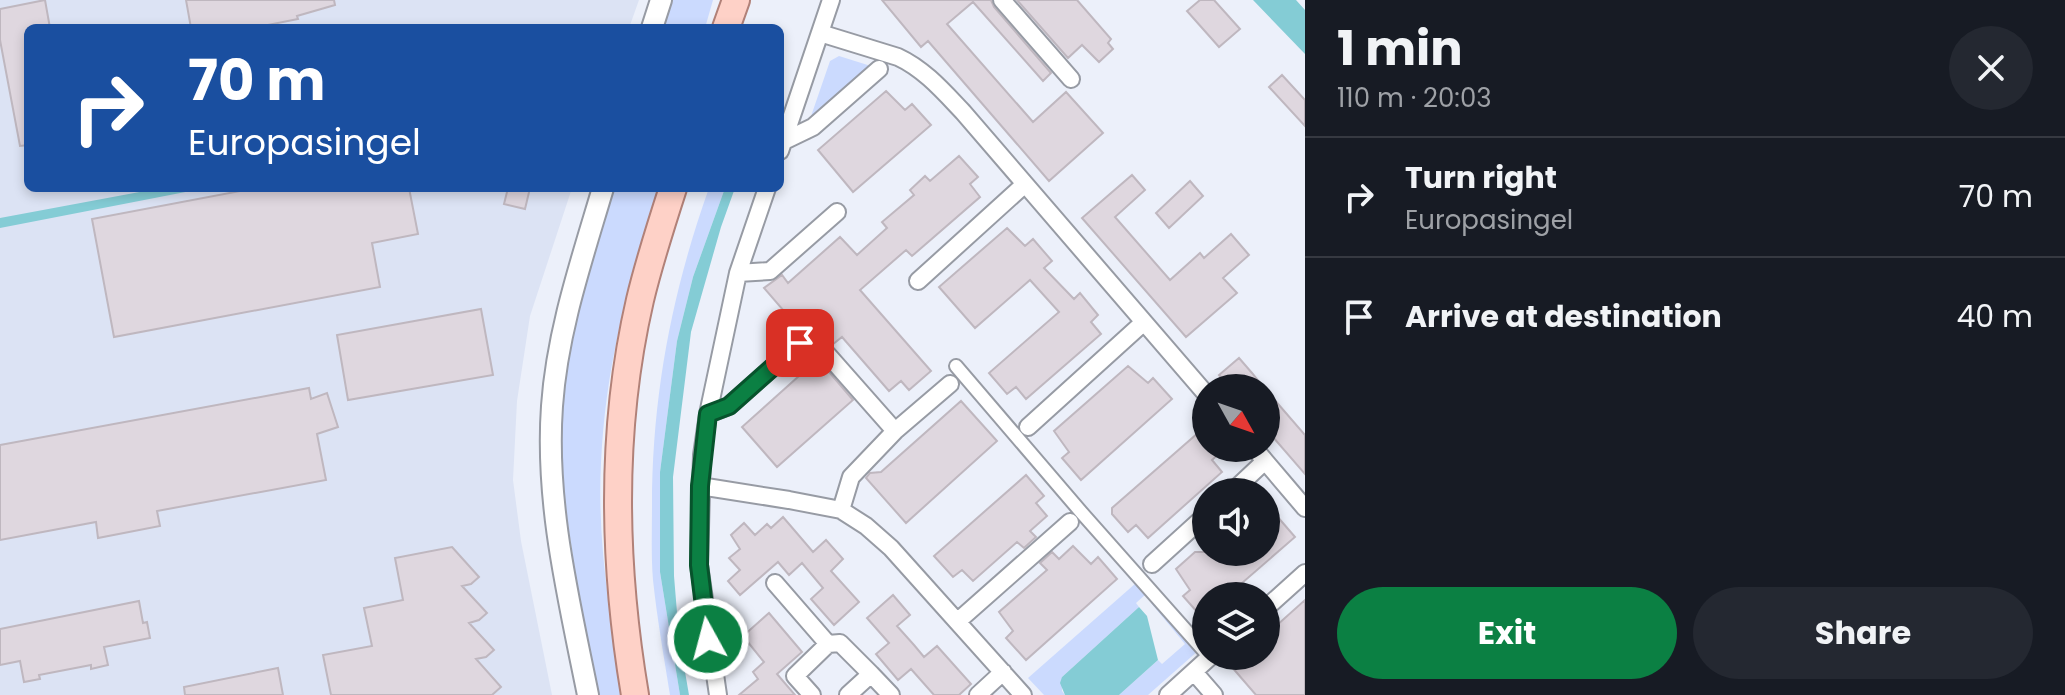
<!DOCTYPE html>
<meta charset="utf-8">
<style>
body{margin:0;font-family:Poppins,sans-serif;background:#242831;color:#f1f3f6;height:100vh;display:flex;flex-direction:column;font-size:30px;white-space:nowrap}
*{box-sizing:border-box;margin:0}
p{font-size:26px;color:#9ea1a6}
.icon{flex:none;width:44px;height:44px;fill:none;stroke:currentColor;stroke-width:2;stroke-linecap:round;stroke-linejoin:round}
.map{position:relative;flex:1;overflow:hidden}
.sheet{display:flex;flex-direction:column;background:#171b24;width:760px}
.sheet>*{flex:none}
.top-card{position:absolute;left:24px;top:24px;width:760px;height:168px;border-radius:12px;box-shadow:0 4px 12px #0003;background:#1a4fa0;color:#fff;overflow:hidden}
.needle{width:52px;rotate:130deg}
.fabs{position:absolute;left:1192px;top:374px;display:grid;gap:16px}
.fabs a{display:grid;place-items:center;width:88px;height:88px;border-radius:50%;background:#171b24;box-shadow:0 4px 12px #0003;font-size:40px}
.pin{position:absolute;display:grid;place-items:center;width:68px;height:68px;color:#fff;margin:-34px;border-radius:16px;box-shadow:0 4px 12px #0006}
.me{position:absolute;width:88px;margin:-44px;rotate:353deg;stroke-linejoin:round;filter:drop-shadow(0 0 6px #0008)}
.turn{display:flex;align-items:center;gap:28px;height:168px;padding:0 32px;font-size:36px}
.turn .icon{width:104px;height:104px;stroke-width:2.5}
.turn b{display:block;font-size:56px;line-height:68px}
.round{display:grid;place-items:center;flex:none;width:84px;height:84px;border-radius:42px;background:#242831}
.overview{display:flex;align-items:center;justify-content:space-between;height:136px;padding:0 32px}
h1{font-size:48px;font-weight:700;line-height:60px}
.cta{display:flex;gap:16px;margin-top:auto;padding:16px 32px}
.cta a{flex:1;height:92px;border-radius:48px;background:#0b8043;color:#fff;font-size:32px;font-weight:700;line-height:92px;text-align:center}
.cta a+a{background:#242831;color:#f1f3f6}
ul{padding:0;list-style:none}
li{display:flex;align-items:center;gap:24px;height:120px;padding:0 32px;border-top:2px solid #363941}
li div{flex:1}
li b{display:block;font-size:30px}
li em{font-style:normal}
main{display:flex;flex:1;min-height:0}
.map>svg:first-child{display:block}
.built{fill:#dce3f4}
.green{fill:#cbdafe}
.water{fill:#84ccd5}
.building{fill:#dfd7df;stroke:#bfb7bf;stroke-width:2}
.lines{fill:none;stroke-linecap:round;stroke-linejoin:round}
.pedestrian-casing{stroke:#979ba4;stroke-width:16}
.minor-casing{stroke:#979ba4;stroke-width:20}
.tertiary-casing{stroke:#979ba4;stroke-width:24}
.primary-casing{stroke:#b18178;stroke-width:30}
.pedestrian{stroke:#fff;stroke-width:12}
.minor{stroke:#fff;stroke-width:16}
.tertiary{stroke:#fff;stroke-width:20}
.primary{stroke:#fed1c7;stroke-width:26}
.route-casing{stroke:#07532c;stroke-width:20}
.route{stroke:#0b8043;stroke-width:14}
</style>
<main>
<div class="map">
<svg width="1305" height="695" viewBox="0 0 1305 695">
<rect width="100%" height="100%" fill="#ecf0fa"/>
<!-- built -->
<path class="built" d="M0 0H639L629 28H28V188H572L530 316 517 401 513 480 521 541 552 695H0Z"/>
<!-- green -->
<path class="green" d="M673 0H713L705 28H664Z
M839 56 874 67 809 122 830 61Z
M615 188H659C645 235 628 282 619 330 609 374 603 418 601 463 597 540 610 619 623 695H597L577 583 559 466 560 405 570 332Z
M709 188H725L693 277 677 341 660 472V572L680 695H670C664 657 657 618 653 580 651 556 652 530 652 506 652 395 672 292 709 188Z
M1136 583 1146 594 1136 603 1139 607 1062 677V691L1065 695H1044L1028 678Z
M1155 600 1199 650 1148 695H1119L1158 660 1162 664 1185 644 1151 603Z"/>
<!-- water -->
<path class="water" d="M1253 0H1296L1305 10V54Z
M161 188H206L0 228V218Z
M725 188H735L721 227 691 332 673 477 674 576 679 637 689 695H680L660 572V472L677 341 693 277Z
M1139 607 1147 616 1158 660 1119 695H1065L1060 683 1062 677Z"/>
<!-- building -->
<path class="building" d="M45 0 50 28H28V145L20 146 0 40V9Z
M186 0H334L335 5 297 16 298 19 253 28H191Z
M882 0H991L994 7 1051 73 1043 81 973 2 947 24 1033 122 1066 92 1103 133 1049 181 928 41 921 47Z
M1017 0H1077L1111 39 1108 43 1113 49 1099 62 1082 45 1068 58Z
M1200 0H1214L1240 29 1219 47 1187 11Z
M1282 75 1305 100V126L1269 87Z
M886 91 905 110 912 104 931 125 853 192 818 150Z
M959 156 978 177 970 184 980 197 912 256 906 250 860 290 931 371 909 390 901 381 889 391 842 337 832 345 824 343 817 349 808 335 802 332 764 288 782 275 788 283 840 237 857 255 887 228 882 222 914 195 910 190 925 176 930 181Z
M1132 175 1145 190 1115 217 1170 280 1200 253 1204 258 1231 234 1249 255 1223 278 1237 293 1186 337 1082 218Z
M1190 181 1203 196 1169 228 1156 213Z
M256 188H409L418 234 372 243 380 287 114 337 92 219Z
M508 188H530L525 209 504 204Z
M1007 228 1025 246 1033 239 1052 261 1044 268 1074 299 1080 293 1098 315 1091 322 1101 334 1026 399 1016 387 1007 394 989 373 1059 312 1030 280 975 328 939 287Z
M481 309 493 375 348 400 337 335Z
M1239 358 1252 373 1264 388H1231L1219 375Z
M818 359 853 400 777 467 742 427Z
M1128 366 1148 383 1153 378 1172 399 1081 480 1062 458 1069 452 1054 431Z
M309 388 311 399 327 393 338 427 317 434 326 480 157 511 160 526 98 538 96 522 0 540V445Z
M1266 390 1305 435V474L1266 429Z
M961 401 997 441 906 523 866 478 870 473 881 472Z
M1206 426V448H1225L1212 460 1222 472 1148 538 1136 525 1128 532 1112 514V508Z
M1026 475 1044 496 1036 503 1047 516 1030 531 1036 537 1024 548 1017 542 973 581 962 570 953 577 934 556Z
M1276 515 1295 537 1227 596H1206V622L1183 596 1190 590 1176 569 1195 552H1266V524Z
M783 517 813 552 826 540 843 559 831 571 859 602 834 625 811 599 823 588 802 563 789 575 778 562 740 595 728 581 740 570 729 558 740 549 731 535 744 523 755 535 767 524 771 528Z
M1073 546 1091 564 1098 557 1117 579 1026 660 1006 638 1013 631 999 612 1047 570 1040 563 1052 552 1059 559Z
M452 547 479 577 471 584 462 586 487 613 479 620 469 623 494 650 486 657 476 659 501 687 492 695H331L323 655 372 646 364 608 403 600 395 558Z
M893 595 910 615 897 626 914 645 924 657 937 646 971 684 959 695H934L911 669 898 680 876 654 889 643 867 618Z
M1305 600V695H1256L1231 666 1243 656H1266V635Z
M139 601 143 623 147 622 150 638 104 647 108 665 91 669V665L39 675 40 679 24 682 20 661 0 665V629Z
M769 613 802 652 777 674 795 695H739L758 679 753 672 764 662 743 636Z
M278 668 283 695H185L184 687Z"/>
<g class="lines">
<defs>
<path id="pedestrian" d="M956 366 1081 512 1206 653"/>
<path id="minor" d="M1002 0 1071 79
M820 33 898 57C924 69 943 91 963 112L1206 394
M784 141 813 127 879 69
M780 151 831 0
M738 273 770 271 837 212
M918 281 1025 184
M827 354 895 431
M708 414 729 406 800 343
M1028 427 1144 322
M1254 448 1305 508
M700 486 789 500 841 510 866 526 891 548 1023 695
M1232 492 1265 461
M841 510 851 477 895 431 950 384
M1152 564 1206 515
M775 583 828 644
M1266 608 1305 573
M958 621 1070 522
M1194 672 1214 695
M871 674 891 695
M718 695 699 565 702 455 708 414 738 273 767 188
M812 695 795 676 828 644 840 643 871 674 848 695
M978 695 1003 672
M1168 695 1211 656"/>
<path id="tertiary" d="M652 28 661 0
M588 695C569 600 545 504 552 406 557 332 582 259 603 188"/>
<path id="primary" d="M726 28 736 0
M635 695C613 564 610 430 640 300 649 262 661 225 673 188"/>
</defs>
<!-- pedestrian casing -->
<use href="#pedestrian" class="pedestrian-casing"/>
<!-- minor casing -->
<use href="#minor" class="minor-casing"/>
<!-- tertiary casing -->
<use href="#tertiary" class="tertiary-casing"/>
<!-- primary casing -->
<use href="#primary" class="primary-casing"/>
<!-- pedestrian -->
<use href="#pedestrian" class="pedestrian"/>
<!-- minor -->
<use href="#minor" class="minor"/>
<!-- tertiary -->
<use href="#tertiary" class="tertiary"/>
<!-- primary -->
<use href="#primary" class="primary"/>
</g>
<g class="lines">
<defs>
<path id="route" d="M708 639 699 565 700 486 708 414 729 406 800 343"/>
</defs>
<!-- route casing -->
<use href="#route" class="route-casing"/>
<!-- route -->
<use href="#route" class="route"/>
</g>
</svg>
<div class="fabs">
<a><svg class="needle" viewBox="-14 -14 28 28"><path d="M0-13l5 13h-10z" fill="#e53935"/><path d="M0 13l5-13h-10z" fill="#9ea1a6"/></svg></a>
<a><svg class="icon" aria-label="sound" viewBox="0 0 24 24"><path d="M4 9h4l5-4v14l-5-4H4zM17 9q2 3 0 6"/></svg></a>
<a><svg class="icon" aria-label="layers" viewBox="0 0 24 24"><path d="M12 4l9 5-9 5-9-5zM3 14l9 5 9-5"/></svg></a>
</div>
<div class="pin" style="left:800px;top:343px;background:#d93025"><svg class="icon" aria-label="arrive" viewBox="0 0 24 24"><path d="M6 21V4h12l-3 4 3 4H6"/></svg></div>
<svg class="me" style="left:708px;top:639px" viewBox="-20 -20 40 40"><circle r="17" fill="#0b8043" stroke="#fff" stroke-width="3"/><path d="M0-11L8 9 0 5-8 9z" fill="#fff"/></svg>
<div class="top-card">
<div class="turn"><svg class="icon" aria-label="right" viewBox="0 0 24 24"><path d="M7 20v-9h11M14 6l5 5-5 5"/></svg><div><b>70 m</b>Europasingel</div></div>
</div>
</div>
<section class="sheet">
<div class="overview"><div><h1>1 min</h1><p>110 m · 20:03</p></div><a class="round"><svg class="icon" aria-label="close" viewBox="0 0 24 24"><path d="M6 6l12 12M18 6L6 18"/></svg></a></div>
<ul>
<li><svg class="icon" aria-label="right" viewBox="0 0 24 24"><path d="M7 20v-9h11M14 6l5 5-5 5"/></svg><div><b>Turn right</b><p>Europasingel</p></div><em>70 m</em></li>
<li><svg class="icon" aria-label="arrive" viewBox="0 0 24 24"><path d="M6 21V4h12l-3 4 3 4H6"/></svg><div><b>Arrive at destination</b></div><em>40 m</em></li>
</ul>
<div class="cta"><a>Exit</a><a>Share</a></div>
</section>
</main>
